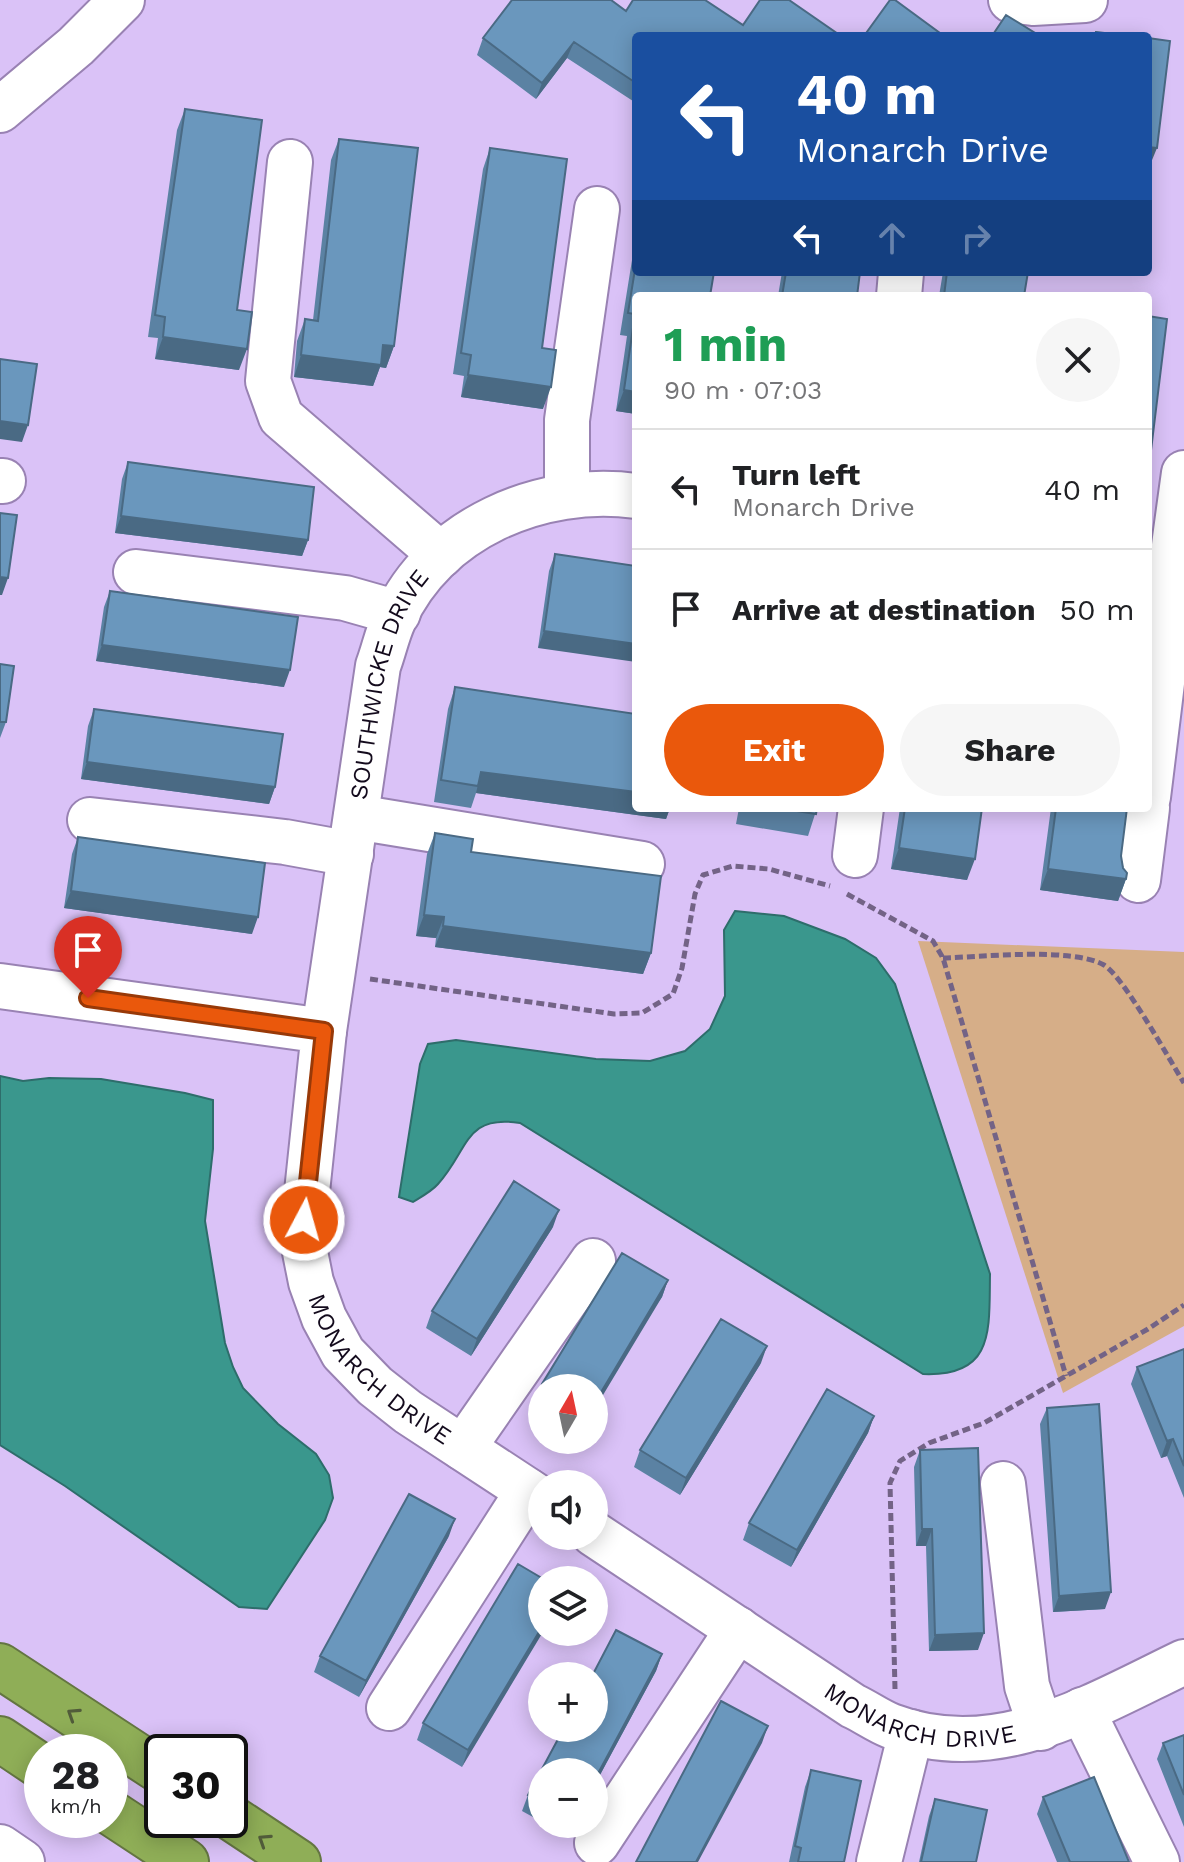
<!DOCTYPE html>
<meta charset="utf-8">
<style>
body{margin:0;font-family:"Work Sans",sans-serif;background:#f6f6f6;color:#202124;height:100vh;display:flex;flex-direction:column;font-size:30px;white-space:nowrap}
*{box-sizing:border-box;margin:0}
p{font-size:26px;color:#757577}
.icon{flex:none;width:44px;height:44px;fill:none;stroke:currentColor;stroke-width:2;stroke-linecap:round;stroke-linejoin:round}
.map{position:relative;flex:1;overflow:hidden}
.panel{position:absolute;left:632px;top:292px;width:520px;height:520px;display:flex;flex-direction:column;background:#fff;border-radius:8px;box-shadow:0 4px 20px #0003}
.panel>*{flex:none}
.top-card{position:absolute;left:632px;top:32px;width:520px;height:244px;border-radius:8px;box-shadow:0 4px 20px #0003;background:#1a4fa0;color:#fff;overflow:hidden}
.needle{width:52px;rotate:9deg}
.buttons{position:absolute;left:528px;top:1374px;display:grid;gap:16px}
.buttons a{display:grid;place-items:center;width:80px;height:80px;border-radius:50%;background:#fff;box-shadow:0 4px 20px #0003;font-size:40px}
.speed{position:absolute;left:24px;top:1734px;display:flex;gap:16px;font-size:40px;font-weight:700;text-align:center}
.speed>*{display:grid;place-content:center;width:104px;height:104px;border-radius:50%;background:#fff;box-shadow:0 4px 20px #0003;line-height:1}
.speed small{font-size:20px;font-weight:400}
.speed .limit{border:4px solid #111;border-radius:12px;background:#fff;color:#111}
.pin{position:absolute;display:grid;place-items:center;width:68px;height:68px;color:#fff;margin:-82px -34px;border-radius:50% 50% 50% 0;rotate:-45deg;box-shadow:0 0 8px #0007}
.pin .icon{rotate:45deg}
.me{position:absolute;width:88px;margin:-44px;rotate:6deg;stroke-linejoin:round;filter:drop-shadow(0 0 6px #0008)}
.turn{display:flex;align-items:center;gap:28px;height:168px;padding:0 32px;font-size:36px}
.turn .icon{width:104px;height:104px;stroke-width:2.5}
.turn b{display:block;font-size:56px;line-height:68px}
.lanes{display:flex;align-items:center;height:76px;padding:0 32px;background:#0003;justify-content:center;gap:40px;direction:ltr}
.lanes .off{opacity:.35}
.round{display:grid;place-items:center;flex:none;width:84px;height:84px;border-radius:42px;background:#f6f6f6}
.headline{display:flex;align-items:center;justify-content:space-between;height:136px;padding:0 32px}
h1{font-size:48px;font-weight:700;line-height:60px;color:#1e9e55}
.button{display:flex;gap:16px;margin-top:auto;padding:16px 32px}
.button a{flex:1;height:92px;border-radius:48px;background:#ea580c;color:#fff;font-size:32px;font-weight:700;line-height:92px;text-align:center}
.button a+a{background:#f6f6f6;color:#202124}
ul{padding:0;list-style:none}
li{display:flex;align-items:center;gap:24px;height:120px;padding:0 32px;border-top:2px solid #e0e0e0}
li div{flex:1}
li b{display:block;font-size:30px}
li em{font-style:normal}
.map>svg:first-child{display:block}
.green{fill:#d6ae88}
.water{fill:#3a978d;stroke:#2e6d6b;stroke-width:2}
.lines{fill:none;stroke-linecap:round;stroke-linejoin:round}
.minor-casing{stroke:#9982b3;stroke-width:48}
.highway-casing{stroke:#647542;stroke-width:48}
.path{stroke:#736386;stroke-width:5;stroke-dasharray:8 4;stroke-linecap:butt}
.minor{stroke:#fff;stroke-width:44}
.highway{stroke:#8fae57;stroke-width:44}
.wall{fill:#5b82a3}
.shaded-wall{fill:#4a6a84}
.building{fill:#6a97bd;stroke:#4a6a84;stroke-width:2}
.oneway{stroke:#515c3a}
.route-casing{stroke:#983908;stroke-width:20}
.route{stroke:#ea580c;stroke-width:14}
.labels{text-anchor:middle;stroke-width:7;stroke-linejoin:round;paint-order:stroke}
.street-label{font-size:24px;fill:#130a1c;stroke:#dac2f7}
</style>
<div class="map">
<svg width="1184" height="1862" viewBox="0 0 1184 1862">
<rect width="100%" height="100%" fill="#dac2f7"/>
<!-- green -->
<path class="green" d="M918 941 1184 952V1326L1063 1393Z"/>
<!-- water -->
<path class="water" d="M735 911 784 916 845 939 876 958 895 984 990 1274C989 1330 995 1377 923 1374L520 1123C464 1114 469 1150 438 1184 432 1191 421 1197 413 1202L399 1197 420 1064 428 1044 456 1040 596 1059 650 1061 685 1051 710 1029 725 996 724 930Z
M0 1076 23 1081 49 1078 101 1079 185 1093 213 1100V1149L205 1221 225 1343 233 1367 243 1388 278 1424 316 1454 329 1475 333 1498 325 1520 267 1609 239 1607 65 1486 0 1445Z"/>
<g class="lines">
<defs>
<g id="minor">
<path d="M1011 0 1033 3 1085 0"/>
<path d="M0 110 76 46 122 0"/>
<path d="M290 162 268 381 281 417 441 555"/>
<path d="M899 296 901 273"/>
<path d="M0 481H3"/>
<path d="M567 496V420L597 209"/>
<path d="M136 572 345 598 398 613"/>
<path d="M1148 797 1167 642 1166 604 1184 473"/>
<path d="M356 817 642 864"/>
<path d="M90 820 285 842 351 854"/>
<path d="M855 855 861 808"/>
<path d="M1138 880 1147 808"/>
<path id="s1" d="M0 986 324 1031 304 1220 305 1252 311 1282 324 1318 343 1353 375 1386 408 1412 542 1500"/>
<path id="s2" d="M324 1031 378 666C384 650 387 634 394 619 435 528 541 483 636 496"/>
<path d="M463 1448 593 1261"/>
<path d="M1003 1484 1027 1686 1041 1728"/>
<path id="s3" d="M594 1534 853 1706C866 1712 878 1721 891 1726 996 1766 1092 1706 1184 1662"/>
<path d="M389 1708 528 1491"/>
<path d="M1082 1710 1157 1862"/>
<path d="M597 1843 738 1629"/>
<path d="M0 1847 22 1862"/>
<path d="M879 1862 911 1732"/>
</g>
<path id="highway" d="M0 1666 162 1772
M0 1739 42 1767
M110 1812 186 1862
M230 1817 298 1862"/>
</defs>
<!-- minor casing -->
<use href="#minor" class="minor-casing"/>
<!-- highway casing -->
<use href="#highway" class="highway-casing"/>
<!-- path -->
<path class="path" d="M847 894 933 941 943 958 1066 1376
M943 958C982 957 1072 947 1104 965 1123 976 1169 1059 1184 1083
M370 979 614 1014 642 1013 673 994 682 968 695 894 703 875 733 866 769 869 830 886
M895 1689 890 1483 900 1461 929 1443 984 1423 1148 1329 1184 1305"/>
<!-- minor -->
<use href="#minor" class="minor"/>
<!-- highway -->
<use href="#highway" class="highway"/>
</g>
<!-- wall -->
<path class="wall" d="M626 11 743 25 841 36H636V103L567 58 536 99 477 55 483 38Z
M185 109 237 310 239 370 155 359 158 338 148 337 177 130Z
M339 139 394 346 386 368 380 367 373 386 294 377 297 341 305 319 313 320 331 160Z
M490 148 542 348 543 409 461 397 464 376 453 374 483 169Z
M636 235V414L616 411 627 336 620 335Z
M782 272H860L857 296H778Z
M943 272H1028L1024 296H939Z
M128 462 308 540 302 556 115 533 122 479Z
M555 554 636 566 538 648 549 571Z
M110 591 284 687 96 661 104 607Z
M0 664 6 722 0 738Z
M455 687 636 808H670L666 819 476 793 471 808 434 802 448 709Z
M94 709 275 787 269 804 81 779 88 726Z
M739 808H817L808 836 736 824Z
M900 808H982L967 880 891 869Z
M1051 808H1127L1121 856 1126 879 1118 901 1040 890Z
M435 833 471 852 651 953 643 974 435 947 436 938 416 936 427 854Z
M78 837 252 934 64 908 72 854Z
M553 1227 471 1356 426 1328 432 1311Z
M668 1280 662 1297 594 1388H542V1404L536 1400 542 1384Z
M1184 1349V1498L1167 1456 1161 1458 1131 1384 1137 1367Z
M761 1363 680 1495 634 1467 640 1450Z
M1047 1408 1105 1609 1053 1612 1040 1424Z
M874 1416 868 1433 791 1567 743 1540 749 1523Z
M920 1450 978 1650 929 1651 926 1546H916L914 1467Z
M449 1536 359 1697 314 1672 320 1656Z
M545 1580 462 1767 417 1740 423 1723Z
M616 1630 662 1654 656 1671 594 1786V1772H542V1822L522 1811 528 1795 564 1728H594V1676H592Z
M1184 1735V1827L1157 1759 1163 1743Z
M811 1770 844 1862H789L805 1787Z
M1043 1797 1129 1862H1057L1037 1814Z
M935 1799 976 1862H919L929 1816Z
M545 1824H574L567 1836Z"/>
<!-- shaded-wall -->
<path class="shaded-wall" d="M574 42 567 58 536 99 542 83Z
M1148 147 1157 148 1150 165 1148 164Z
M163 337 247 349 239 370 155 359Z
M383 345 394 346 386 368 380 367 373 386 294 377 301 355Z
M468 375 551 387 543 409 461 397Z
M624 390 636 392V414L616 411Z
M0 421 28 425 22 442 0 439Z
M121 516 308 540 302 556 115 533Z
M0 577 8 578 2 595H0Z
M544 631 636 644V662L538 648Z
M102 645 290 670 284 687 96 661Z
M87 762 275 787 269 804 81 779Z
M481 772 636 792V808H670L666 819 476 793Z
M899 848 975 859 967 880 891 869Z
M1048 869 1126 879 1118 901 1040 890Z
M71 891 258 917 252 934 64 908Z
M424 915 444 917 436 938 416 936Z
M443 926 651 953 643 974 435 947Z
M559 1210 553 1227 471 1356 477 1339Z
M668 1280 662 1297 594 1410V1404Z
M767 1346 761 1363 680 1495 686 1478Z
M874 1416 868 1433 791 1567 797 1550Z
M1173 1439 1167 1456 1161 1458 1167 1441Z
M455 1519 449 1536 359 1697 366 1681Z
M922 1529H932L926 1546H916Z
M1111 1592 1105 1609 1053 1612 1059 1596Z
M542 1627V1632H543L462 1767 468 1750Z
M984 1633 978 1650 929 1651 935 1635Z
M662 1654 656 1671 594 1786V1781Z
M768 1726 762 1743 698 1862H696Z"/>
<!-- building -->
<path class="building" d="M512 0H611L626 11 633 0H705L743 25 760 0H789L841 36H636V83L574 42 542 83 483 38Z
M890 0H895L944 36H864Z
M1006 15 1040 36H992Z
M1096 32 1130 36H1096Z
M1148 38 1170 41 1157 148 1148 147Z
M185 109 262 120 237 310 252 312 247 349 163 337 165 317 155 315Z
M339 139 418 148 394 346 383 345 381 365 301 355 305 319 318 321Z
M490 148 567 159 542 348 556 350 551 387 468 375 471 355 461 353Z
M636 263V272H714L710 296H636V392L624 390 635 314 628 313Z
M786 272H860L857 296H782Z
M947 272H1028L1024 296H944Z
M1148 316 1167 319 1148 475Z
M0 359 37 364 28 425 0 421Z
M128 462 314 487 308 540 121 516Z
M0 513 17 515 8 578 0 577Z
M555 554 636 566V644L544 631Z
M110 591 298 617 290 670 102 645Z
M0 664 14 666 6 722H0Z
M455 687 636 714V792L481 772 478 786 441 780Z
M94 709 283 734 275 787 87 762Z
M778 808H817L816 814Z
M905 808H982L975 859 899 848Z
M1056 808H1127L1121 856 1123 868 1127 873 1126 879 1048 869Z
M435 833 473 839 471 852 661 876 651 953 443 926 444 917 424 915Z
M78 837 265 863 258 917 71 891Z
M514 1181 559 1210 477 1339 432 1311Z
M622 1253 668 1280 594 1404V1388H549L542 1384Z
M721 1319 767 1346 686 1478 640 1450Z
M1184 1349V1466L1173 1439 1167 1441 1137 1367Z
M827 1389 874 1416 797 1550 749 1523Z
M1099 1404 1111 1592 1059 1596 1047 1408Z
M978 1448 984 1633 935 1635 932 1529H922L920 1450Z
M409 1494 455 1519 366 1681 320 1656Z
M518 1564 545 1580H542V1627L468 1750 423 1723Z
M616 1630 662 1654 594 1781V1772H542V1802L528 1795 564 1728H594V1676H592Z
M721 1701 768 1726 696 1862H636Z
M1184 1735V1795L1163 1743Z
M811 1770 861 1781 844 1862H798L801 1848 795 1846Z
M1094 1777 1129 1862H1070L1043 1797Z
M935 1799 987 1810 976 1862H921Z"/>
<!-- one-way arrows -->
<defs><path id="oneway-chevron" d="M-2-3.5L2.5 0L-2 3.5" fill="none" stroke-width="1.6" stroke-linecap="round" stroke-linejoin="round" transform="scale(2)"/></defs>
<g class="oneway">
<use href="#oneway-chevron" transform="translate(73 1714) rotate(-147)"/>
<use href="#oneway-chevron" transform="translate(264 1840) rotate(-147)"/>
</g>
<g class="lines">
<defs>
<path id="route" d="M88 998 324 1031 304 1220"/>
</defs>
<!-- route casing -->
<use href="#route" class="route-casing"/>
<!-- route -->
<use href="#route" class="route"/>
</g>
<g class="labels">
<!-- street labels -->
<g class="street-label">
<text dy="8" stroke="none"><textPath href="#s2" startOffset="354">SOUTHWICKE DRIVE</textPath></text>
<text dy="8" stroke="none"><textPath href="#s1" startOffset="694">MONARCH DRIVE</textPath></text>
<text dy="8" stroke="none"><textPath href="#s3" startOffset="380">MONARCH DRIVE</textPath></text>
</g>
</g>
</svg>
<div class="buttons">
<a><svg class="needle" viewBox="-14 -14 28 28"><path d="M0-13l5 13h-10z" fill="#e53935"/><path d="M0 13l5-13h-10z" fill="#757577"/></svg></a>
<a><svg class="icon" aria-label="sound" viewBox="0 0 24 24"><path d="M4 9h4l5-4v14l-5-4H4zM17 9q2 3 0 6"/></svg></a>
<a><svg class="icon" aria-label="layers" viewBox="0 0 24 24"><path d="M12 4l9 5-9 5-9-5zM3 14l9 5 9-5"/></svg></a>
<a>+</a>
<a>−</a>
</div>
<div class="speed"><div>28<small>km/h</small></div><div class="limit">30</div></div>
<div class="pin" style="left:88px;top:998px;background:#d93025"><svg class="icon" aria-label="arrive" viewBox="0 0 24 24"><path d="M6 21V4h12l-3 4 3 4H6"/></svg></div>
<svg class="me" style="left:304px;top:1220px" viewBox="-20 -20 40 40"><circle r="17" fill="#ea580c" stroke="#fff" stroke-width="3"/><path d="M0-11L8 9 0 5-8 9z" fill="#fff"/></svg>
<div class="top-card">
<div class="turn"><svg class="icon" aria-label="left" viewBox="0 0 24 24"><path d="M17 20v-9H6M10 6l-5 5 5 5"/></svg><div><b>40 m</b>Monarch Drive</div></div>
<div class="lanes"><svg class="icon" aria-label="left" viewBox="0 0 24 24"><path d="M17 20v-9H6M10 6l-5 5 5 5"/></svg><svg class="icon off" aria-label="ahead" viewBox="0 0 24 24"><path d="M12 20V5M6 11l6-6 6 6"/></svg><svg class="icon off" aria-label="right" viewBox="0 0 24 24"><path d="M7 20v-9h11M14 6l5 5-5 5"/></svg></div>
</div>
<section class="panel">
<div class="headline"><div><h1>1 min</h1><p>90 m · 07:03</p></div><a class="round"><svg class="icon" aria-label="close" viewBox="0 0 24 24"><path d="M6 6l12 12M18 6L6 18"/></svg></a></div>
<ul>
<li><svg class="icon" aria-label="left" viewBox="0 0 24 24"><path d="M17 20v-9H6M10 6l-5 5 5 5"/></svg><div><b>Turn left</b><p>Monarch Drive</p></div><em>40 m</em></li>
<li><svg class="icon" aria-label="arrive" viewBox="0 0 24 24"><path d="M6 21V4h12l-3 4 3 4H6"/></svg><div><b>Arrive at destination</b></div><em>50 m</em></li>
</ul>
<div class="button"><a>Exit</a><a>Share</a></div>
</section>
</div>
